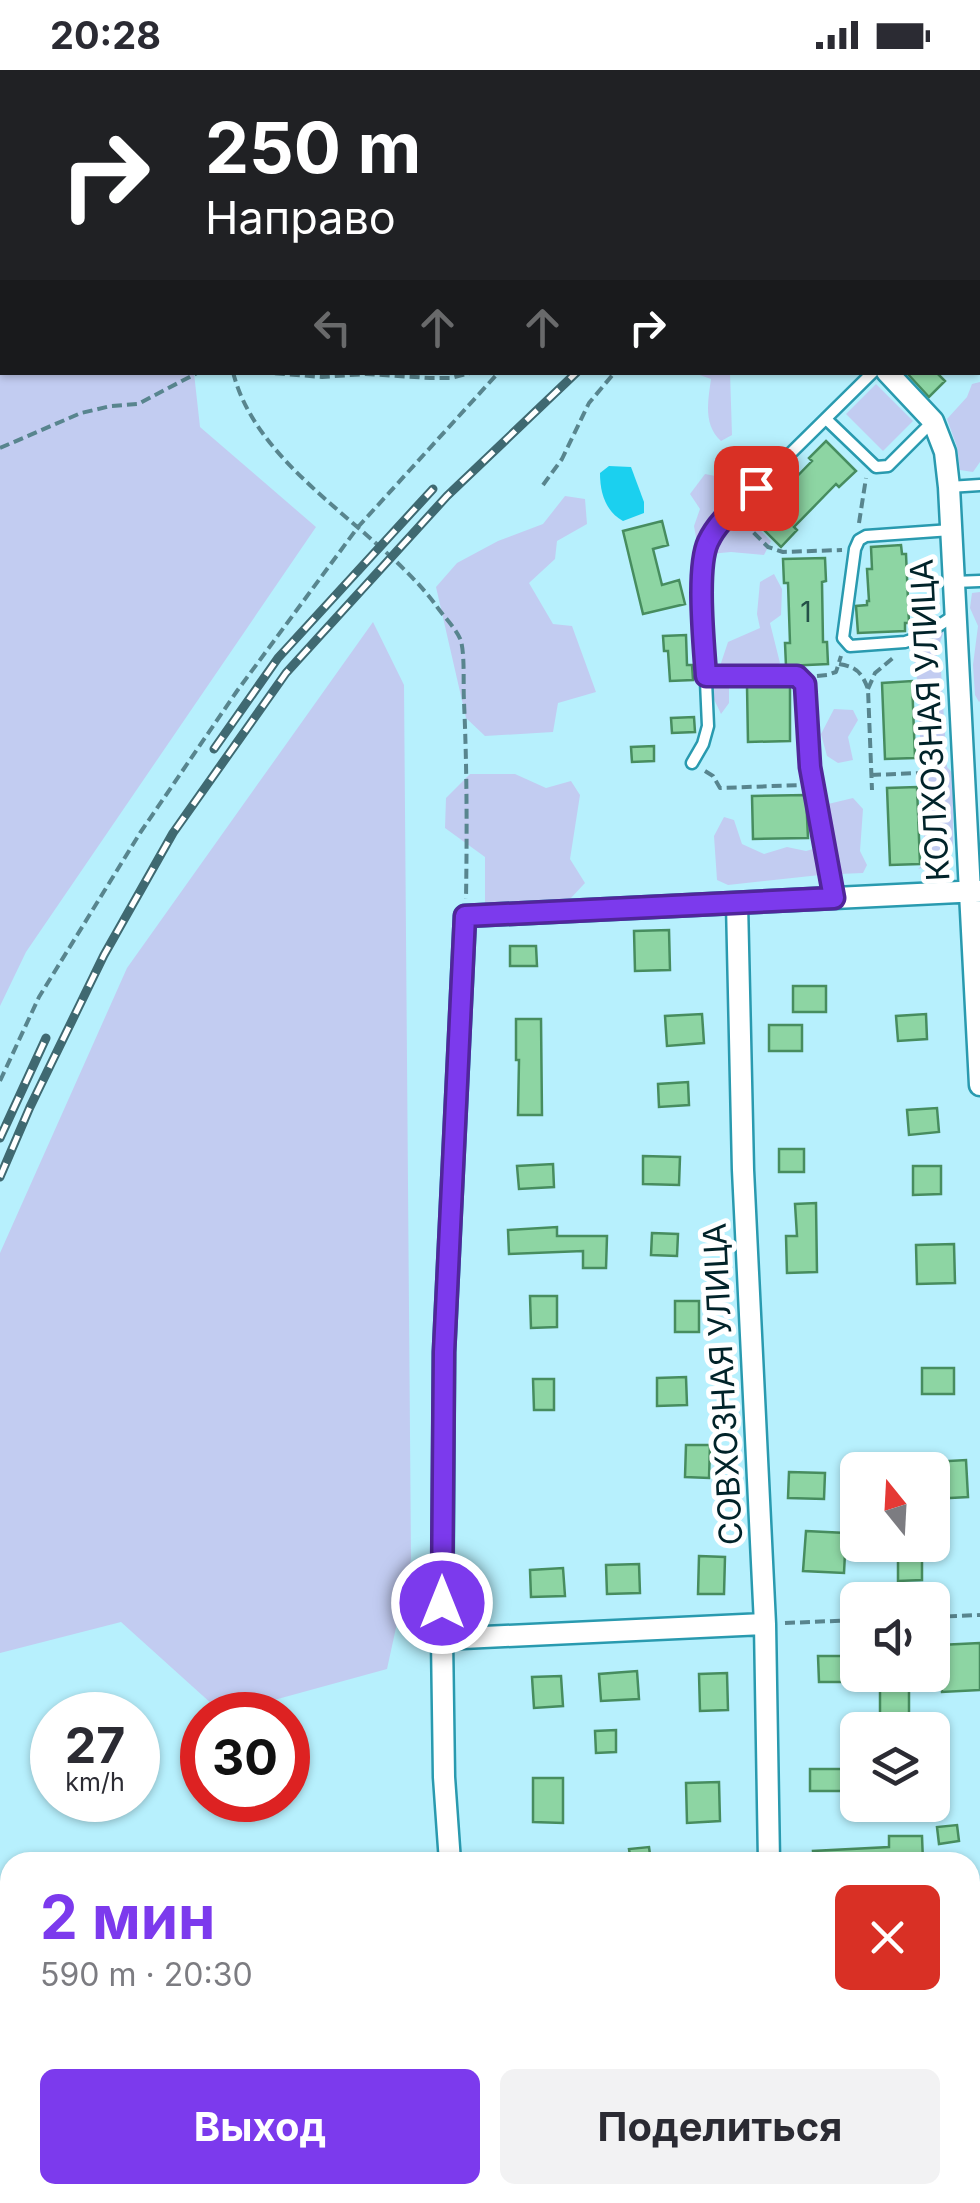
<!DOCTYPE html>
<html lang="ru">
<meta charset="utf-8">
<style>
body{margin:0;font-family:Inter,sans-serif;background:#f2f2f3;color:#2b2b33;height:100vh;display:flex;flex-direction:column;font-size:38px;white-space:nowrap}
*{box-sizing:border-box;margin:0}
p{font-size:32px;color:#7c7c81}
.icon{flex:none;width:55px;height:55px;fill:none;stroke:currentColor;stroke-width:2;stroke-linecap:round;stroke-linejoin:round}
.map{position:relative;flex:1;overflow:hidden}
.sheet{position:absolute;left:0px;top:1782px;width:980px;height:352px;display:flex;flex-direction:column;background:#fff;border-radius:30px 30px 0 0;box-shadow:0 2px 8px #0004}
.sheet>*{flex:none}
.top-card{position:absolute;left:0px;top:0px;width:980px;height:305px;box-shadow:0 2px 8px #0004;background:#202124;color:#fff;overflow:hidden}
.needle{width:65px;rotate:342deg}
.buttons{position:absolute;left:840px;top:1382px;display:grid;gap:20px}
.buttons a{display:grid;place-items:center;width:110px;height:110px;border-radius:15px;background:#fff;box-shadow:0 2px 8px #0004;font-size:50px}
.speed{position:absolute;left:30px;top:1622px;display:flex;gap:20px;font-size:50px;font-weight:700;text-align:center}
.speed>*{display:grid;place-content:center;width:130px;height:130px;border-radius:50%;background:#fff;box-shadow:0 2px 8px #0004;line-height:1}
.speed small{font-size:25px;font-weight:400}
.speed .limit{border:15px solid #d22;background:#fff;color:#111}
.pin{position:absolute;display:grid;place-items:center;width:85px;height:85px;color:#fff;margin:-42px;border-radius:20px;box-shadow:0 5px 15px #0006}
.me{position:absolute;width:110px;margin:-55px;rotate:0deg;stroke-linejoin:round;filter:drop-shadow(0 0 8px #0008)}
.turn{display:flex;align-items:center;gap:35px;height:210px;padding:0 40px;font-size:45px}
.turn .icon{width:130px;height:130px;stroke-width:2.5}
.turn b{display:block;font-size:70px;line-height:85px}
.lanes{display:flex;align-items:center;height:95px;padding:0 40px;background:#0003;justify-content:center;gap:50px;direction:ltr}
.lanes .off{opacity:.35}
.round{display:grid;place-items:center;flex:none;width:105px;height:105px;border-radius:15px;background:#f2f2f3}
.summary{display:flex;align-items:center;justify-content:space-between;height:170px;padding:0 40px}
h1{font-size:60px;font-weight:700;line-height:75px;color:#7c3aed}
.cta{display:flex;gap:20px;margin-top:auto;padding:20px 40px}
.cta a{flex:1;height:115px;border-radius:15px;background:#7c3aed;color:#fff;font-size:40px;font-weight:700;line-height:115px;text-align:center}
.cta a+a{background:#f2f2f3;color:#2b2b33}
.status{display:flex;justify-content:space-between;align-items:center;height:70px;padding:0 50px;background:#fff;direction:ltr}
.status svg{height:28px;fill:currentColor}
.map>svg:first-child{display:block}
.built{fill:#93eafe}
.green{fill:#c2ccf1}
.water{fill:#1bd0ef}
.building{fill:#8dd5a3;stroke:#478d5f;stroke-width:2.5}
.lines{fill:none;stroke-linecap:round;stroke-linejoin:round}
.service-casing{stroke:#299aaf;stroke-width:15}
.minor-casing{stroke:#299aaf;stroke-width:25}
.path{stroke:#58858e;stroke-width:4;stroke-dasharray:10 5;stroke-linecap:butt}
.service{stroke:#fff;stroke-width:10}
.minor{stroke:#fff;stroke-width:20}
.rail-casing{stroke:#3f6971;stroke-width:9}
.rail{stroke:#fff;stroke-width:5;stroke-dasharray:15;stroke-linecap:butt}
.route-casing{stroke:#51269a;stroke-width:25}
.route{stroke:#7c3aed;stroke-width:18}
.labels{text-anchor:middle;stroke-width:10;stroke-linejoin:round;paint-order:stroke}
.number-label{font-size:28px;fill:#245048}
.street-label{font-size:32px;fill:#012329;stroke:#fff}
</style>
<div class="status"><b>20:28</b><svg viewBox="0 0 49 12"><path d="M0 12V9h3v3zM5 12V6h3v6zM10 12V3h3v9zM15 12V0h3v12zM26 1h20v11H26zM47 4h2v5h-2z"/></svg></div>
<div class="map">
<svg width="980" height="2133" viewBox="0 0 980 2133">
<rect width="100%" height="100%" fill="#b7f0fd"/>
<!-- built -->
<path class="built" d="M0 1848 10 1855V2125H281L277 2133H0Z"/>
<!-- green -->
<path class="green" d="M0 0H161V2H2V302L194 303 200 357 316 457 26 882 0 936Z
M694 303H730L732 365 721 371C703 355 708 331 711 309Z
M980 312V392L973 402 960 400 957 377 947 349 967 327 972 314Z
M876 314 913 351 883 381 846 344Z
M705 404 726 408 729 429 718 450 733 461 756 456 771 471 764 485 731 482 699 485 694 456 700 439 690 424Z
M565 426 585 429 587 454 557 471 555 489 529 513 553 554 572 556 596 622 558 633 553 662 485 666 466 648 436 517 457 493 498 471 543 454Z
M774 504 782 519 781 545 770 553 780 593 761 604 746 599 729 605V633L721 644 711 623 728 572 760 558 757 544 760 512Z
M980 522V631L979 632 975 625 973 595 978 556 970 538 972 523Z
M937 545 945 558 936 584 941 601 947 697 957 708 953 730V775L938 794 918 799 925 792 918 616 912 574Z
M373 552 404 615 411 1489 387 1599 223 1644 121 1552 0 1583V1183L127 898Z
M834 639 853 640 858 650 848 667 853 690 838 693 827 686 821 664Z
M470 704H515L546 718 571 711 580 725 570 789 585 813 570 829 485 833V787L445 758 446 728Z
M853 728 863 739 860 781 867 795 863 803 839 804 831 790 822 793 820 805 728 815 717 810 714 766 724 747 734 750 742 774 764 784 787 777 806 781 824 776V735Z
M281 2125H335L385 2133H277Z"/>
<!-- water -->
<path class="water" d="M609 396 631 397 644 432V443L623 451C605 441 600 422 600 403Z"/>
<!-- building -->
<path class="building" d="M906 302H936L945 311 929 327Z
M826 371 856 401 839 417 836 414 794 457 797 460 781 477 751 447 767 431 770 434 812 391 809 388Z
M662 451 668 475 653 479 662 515 679 510 685 534 643 544 623 461Z
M901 475 902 484H906L909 553H905V561L858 563 856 536 867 535V531H869L867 499H872L871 477Z
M825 488 826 511 822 512 823 572H827L828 594 786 596 785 573H790L788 513H784L783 489Z
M686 565 687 595H692L693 610 670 611 668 581H664L663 566Z
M912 611 915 688 885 689 882 613Z
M747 616H790V671L748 672Z
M694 647 695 662 672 663 671 648Z
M654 676V691L632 692 631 677Z
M917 717 920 794 890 795 887 718Z
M806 725 808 768 753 769 752 726Z
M669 860 670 900 635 901 634 861Z
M510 876H536L537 896H510Z
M793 916H826V942H793Z
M702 944 704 973 667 976 665 946Z
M926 944 927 969 898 971 896 946Z
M516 949H541L542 1045H518L519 990H516Z
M769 955H802V981H769Z
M688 1012 689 1035 659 1037 658 1014Z
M937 1038 939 1062 909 1065 907 1040Z
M779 1079H804V1102H779Z
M643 1086 680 1087 679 1115 643 1114Z
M553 1094 554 1117 519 1119 517 1096Z
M913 1096H941V1124L913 1125Z
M816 1133 817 1202 787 1203 786 1166H797L795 1134Z
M557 1157V1166H607L606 1198H583V1181L509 1184 508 1160Z
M652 1163 678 1164 677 1186 651 1185Z
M954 1174 955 1213 917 1214 916 1175Z
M530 1226H557V1257L531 1258Z
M675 1231H699V1262H675Z
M922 1298H954V1324H922Z
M686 1307 687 1335 657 1336V1308Z
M533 1309H554V1340H534Z
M686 1375H710L709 1408 685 1407Z
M966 1390 968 1427 932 1429V1392Z
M789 1402 825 1403 824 1429 788 1428Z
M806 1461 846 1463 844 1503 803 1501Z
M699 1486 725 1487 724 1524H698Z
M922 1488V1510L898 1511V1489Z
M639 1494 640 1523 607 1524 606 1495Z
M563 1498 565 1526 531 1527 530 1500Z
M980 1573V1620L942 1622 940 1575Z
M818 1586H843L844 1612H819Z
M637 1601 639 1629 601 1631 599 1604Z
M727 1603 728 1640 700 1641 699 1604Z
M561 1606 563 1636 534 1638 532 1607Z
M880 1607H909V1648H880Z
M616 1660V1682L596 1683 595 1661Z
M810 1699H843V1721H810Z
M533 1708H563V1753L533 1752Z
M719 1712 720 1751 687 1753 686 1713Z
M957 1755 959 1771 939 1774 937 1757Z
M889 1766H922L923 1792H814L813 1781 889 1777Z
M649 1777 651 1792H631L629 1779Z"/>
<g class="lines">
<defs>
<path id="service" d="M826 349 876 397 888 396 932 352
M949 417 980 415
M951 460 866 466 859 470 855 479 843 568 850 576 905 572 923 566 955 545
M954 512 980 511
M706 607 797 606 805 614 810 697 834 827
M692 693 703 674 708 656 701 500 706 474 718 455 873 302
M0 1894 10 1901
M0 1960 10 1944
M0 2042 10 2046
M0 2100 10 2103
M65 2125C80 2131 90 2133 105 2125"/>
<path id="minor" d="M978 198 980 196
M887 302 933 351 945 382 949 417 980 1015
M737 833 743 1100 765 1554 769 1792
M442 1569 765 1554
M450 1792 444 1707 442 1569 444 1282 465 846 980 821
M481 2125 482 2133
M786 2125 787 2133"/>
</defs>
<!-- service casing -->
<use href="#service" class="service-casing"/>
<!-- minor casing -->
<use href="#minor" class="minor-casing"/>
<!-- path -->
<path class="path" d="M179 0V2
M854 2 856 0
M946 2 947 0
M233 302C257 399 377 457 435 534 442 545 457 559 461 571 465 587 463 614 464 632 467 698 467 763 466 829
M260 302 322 307 366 304 430 308H451L474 302
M0 378 81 343 111 336 138 334 199 302
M543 415 562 389 589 333 615 302
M743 452 768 477 783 482 842 480
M859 453 866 408
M909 538 939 536
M839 594C857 597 862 603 868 619L872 720
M817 606 827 605 836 602 841 586
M868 619 875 603 893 588
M705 701 713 706 720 718 802 715
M871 705 920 703 945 694
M0 1011 39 927 140 763 237 621 358 457 499 302
M932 1547 980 1545
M785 1553 858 1550"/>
<!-- service -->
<use href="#service" class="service"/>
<!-- minor -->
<use href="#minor" class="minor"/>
<defs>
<path id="rail" d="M874 2 877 0
M893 2 896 0
M214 679 278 588 433 419
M0 1068 46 968
M0 1107 30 1037 104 885 173 763 286 603 447 426 577 302"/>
</defs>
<!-- rail casing -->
<use href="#rail" class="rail-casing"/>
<!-- rail -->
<use href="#rail" class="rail"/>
</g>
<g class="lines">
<defs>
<path id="route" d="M442 1533 444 1282 465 846 834 828 810 697 805 614 797 606H706C704 575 696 498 708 472 718 450 739 435 756 418"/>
</defs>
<!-- route casing -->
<use href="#route" class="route-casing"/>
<!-- route -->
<use href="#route" class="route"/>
</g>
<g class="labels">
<!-- number labels -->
<g class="number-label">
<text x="806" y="552">1</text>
</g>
<!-- street labels -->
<g class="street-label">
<text transform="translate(930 650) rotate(-93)" y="11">КОЛХОЗНАЯ УЛИЦА</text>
<text transform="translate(723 1314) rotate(-93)" y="11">СОВХОЗНАЯ УЛИЦА</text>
</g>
</g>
</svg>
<div class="buttons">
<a><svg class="needle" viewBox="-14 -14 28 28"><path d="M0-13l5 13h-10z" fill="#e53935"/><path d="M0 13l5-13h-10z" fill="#7c7c81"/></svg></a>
<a><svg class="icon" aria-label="sound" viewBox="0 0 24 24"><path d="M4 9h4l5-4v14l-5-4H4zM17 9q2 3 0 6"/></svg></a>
<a><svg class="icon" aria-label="layers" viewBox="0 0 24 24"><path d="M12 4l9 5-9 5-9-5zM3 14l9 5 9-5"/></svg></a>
</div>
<div class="speed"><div>27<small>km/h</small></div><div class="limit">30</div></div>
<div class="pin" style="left:756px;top:418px;background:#d93025"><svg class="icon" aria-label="arrive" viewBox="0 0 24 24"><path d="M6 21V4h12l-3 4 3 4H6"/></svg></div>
<svg class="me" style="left:442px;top:1533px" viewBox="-20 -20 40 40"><circle r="17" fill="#7c3aed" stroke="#fff" stroke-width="3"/><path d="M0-11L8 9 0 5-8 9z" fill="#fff"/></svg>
<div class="top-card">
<div class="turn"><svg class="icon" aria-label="right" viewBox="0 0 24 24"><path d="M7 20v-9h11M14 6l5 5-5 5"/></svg><div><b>250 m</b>Направо</div></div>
<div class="lanes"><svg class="icon off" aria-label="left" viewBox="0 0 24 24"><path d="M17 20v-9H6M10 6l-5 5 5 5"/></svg><svg class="icon off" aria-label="ahead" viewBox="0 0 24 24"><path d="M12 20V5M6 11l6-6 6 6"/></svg><svg class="icon off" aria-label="ahead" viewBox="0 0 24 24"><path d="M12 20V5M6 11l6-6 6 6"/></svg><svg class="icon" aria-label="right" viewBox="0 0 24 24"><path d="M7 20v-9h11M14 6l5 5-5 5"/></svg></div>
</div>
<section class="sheet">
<div class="summary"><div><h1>2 мин</h1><p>590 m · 20:30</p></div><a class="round" style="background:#d93025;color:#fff"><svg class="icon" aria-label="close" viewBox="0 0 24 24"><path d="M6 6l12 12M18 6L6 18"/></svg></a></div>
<div class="cta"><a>Выход</a><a>Поделиться</a></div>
</section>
</div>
